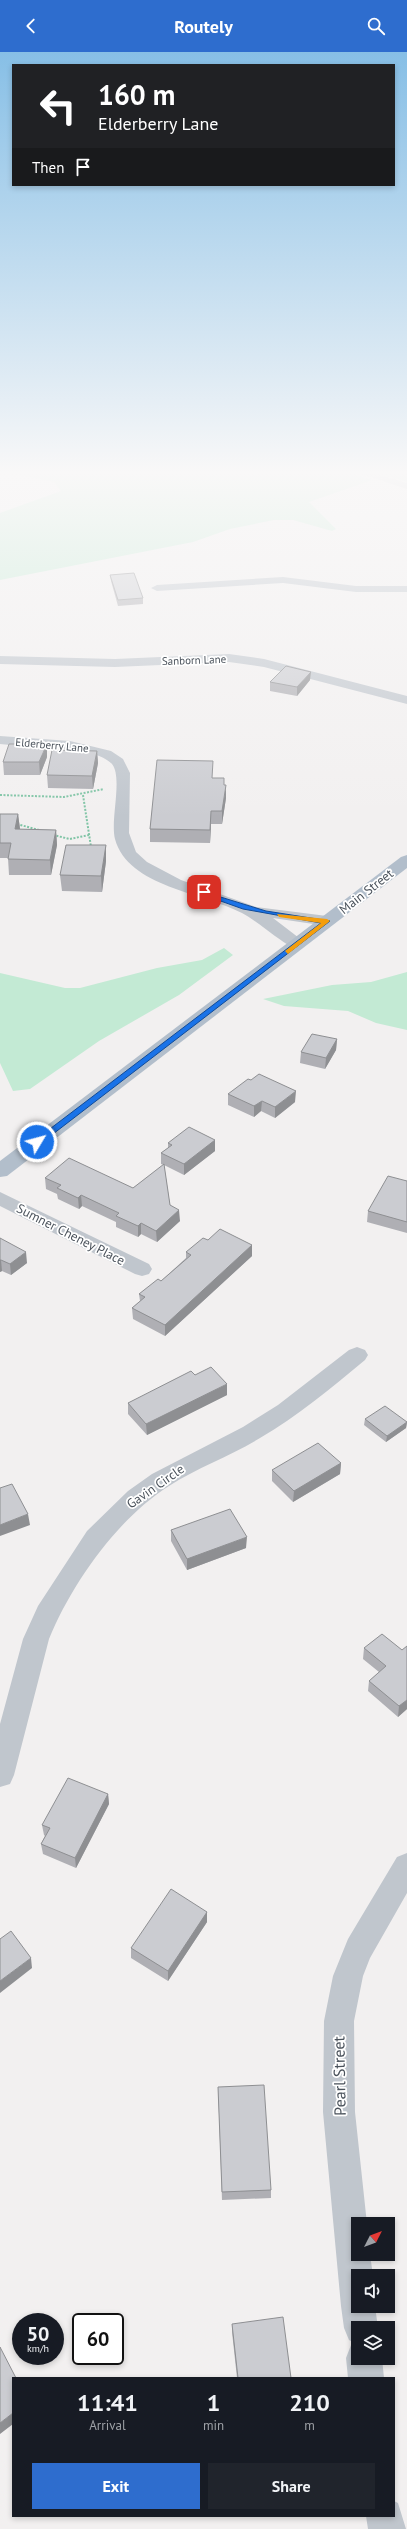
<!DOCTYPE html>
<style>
body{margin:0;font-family:"PT Sans",sans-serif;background:#20242c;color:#f1f3f6;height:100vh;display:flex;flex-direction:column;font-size:15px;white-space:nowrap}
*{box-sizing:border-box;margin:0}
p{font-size:13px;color:#9ea1a6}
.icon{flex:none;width:22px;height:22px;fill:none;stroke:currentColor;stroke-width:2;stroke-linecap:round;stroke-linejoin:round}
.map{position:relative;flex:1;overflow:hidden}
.sheet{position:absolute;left:12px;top:2325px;width:383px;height:140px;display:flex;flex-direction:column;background:#171b24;border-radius:0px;box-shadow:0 2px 6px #0003}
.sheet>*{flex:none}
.top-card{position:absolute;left:12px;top:12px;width:383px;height:122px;border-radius:0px;box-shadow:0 2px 6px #0003;background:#202124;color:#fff;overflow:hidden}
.needle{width:26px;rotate:48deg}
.buttons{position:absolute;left:351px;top:2165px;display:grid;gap:8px}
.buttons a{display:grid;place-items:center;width:44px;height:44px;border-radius:0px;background:#171b24;box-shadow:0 2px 6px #0003;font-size:20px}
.speed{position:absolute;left:12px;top:2261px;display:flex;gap:8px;font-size:20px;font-weight:700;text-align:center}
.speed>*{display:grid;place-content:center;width:52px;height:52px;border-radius:50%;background:#171b24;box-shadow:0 2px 6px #0003;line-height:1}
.speed small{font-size:10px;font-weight:400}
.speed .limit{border:2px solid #111;border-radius:6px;background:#fff;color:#111}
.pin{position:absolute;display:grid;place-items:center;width:34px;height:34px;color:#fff;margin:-17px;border-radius:8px;box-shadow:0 2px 6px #0006}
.me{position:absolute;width:44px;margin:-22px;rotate:53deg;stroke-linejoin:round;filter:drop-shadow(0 0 3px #0008)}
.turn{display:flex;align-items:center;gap:14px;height:84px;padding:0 20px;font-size:18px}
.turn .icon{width:52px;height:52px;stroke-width:2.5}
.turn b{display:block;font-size:28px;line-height:34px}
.then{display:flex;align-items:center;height:38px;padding:0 20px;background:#0003;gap:8px;font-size:15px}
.eta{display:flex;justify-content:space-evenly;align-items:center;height:68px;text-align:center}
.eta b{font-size:24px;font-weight:800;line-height:28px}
.cta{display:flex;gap:8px;margin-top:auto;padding:8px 20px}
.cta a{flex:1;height:46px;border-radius:0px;background:#2e6dce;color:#fff;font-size:16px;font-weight:800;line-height:46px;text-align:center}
.cta a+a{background:#20242c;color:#f1f3f6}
header{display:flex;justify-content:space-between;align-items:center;height:52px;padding:0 20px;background:#2e6dce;color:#fff;font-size:18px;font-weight:800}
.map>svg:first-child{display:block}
.green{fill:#c3ead4}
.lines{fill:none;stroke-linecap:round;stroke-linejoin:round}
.path{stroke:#7fc4a5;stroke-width:2;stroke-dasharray:2 1.5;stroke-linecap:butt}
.minor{fill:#c0c6cd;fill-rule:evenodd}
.primary{fill:#b2becb;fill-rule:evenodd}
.wall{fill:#afafb4}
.shaded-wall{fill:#8e8f92}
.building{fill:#cbccd1;stroke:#8e8f92}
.route{fill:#1a73e8;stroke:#114b97}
.slow{fill:#f59e0b}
.labels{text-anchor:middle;stroke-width:3.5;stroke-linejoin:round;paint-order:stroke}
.far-street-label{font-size:11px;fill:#4a525b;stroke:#fff}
.street-label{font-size:13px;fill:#4a525b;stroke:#fff}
.near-street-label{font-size:16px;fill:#4a525b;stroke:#fff}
</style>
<header><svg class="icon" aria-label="back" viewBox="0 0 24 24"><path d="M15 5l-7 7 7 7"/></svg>Routely<svg class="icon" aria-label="search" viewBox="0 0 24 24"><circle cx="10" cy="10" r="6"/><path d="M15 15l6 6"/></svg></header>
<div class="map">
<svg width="407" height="2477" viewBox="0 0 407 2477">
<rect width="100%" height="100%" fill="#f2f0f0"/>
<!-- green -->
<path class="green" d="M0 419H343L372 428 309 450 336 477 332 479 293 468H274L230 477 193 490 0 528V461L61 439 54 430Z
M372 419H407V430Z
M224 896 233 903 179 943 99 989 30 1037 13 1039 0 1011V921L65 936H80L157 916 202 908Z
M407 920V978L376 971 348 959 284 954 263 947 332 933 371 930Z"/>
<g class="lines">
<!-- path -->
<path class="path" d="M0 743 64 745 104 737
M83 743 91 795
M17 772 39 778
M53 783 70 787 89 783"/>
<!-- minor -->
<path class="minor" d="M353 419H367L407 431V437Z
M283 525 356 534H407V540H356L283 531 157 539 151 536 157 533Z
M229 602 264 607 407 644V652L264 615 229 610 115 615 0 612V604L115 607Z
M0 684 70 689 111 699 123 707 130 721 129 781 136 800 147 810 181 828 256 855 327 864 335 869 327 874 273 866 303 889 305 892 297 897C285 894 256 868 242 861 204 841 128 835 115 787 110 768 123 726 112 712 95 693 25 695 0 692Z
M0 1140 149 1212 152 1217 149 1222 142 1224 135 1222 0 1154Z
M357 1295 365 1298 368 1303 365 1308C331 1336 298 1364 260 1386 231 1404 198 1415 169 1434 117 1467 72 1531 49 1587L14 1723 10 1732 0 1735V1672L23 1587 38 1554 87 1479 128 1439 152 1422 243 1375 278 1353 349 1298Z
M407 1801V1841L370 1906 363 1924 354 1969 355 2060 367 2172H358V2202H370L373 2224H358V2254H375L378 2276H358V2306H382L384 2326H348L346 2306 351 2293 356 2292 349 2288 344 2276 341 2254 323 2060 324 1969 333 1924 348 1887 397 1805Z
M394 2449 398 2451 406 2477H368L366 2464H394Z"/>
<!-- primary -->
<path class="primary" d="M407 803V816L7 1124 0 1125V1109L401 805Z"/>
</g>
<!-- wall -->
<path class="wall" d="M110 523 143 546V552L118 554 111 529Z
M310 628 297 644 270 639V630Z
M97 699 98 711 93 737 48 736 47 723Z
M47 705 40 723H4L3 710Z
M212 726 224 733 226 746 222 772H211L210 791 150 790V777Z
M0 762H18L20 777 56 778 57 793 51 823H9L8 806H0Z
M106 793V809L102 840 62 839 60 823Z
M337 987 336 998 325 1017 300 1011 301 1000Z
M228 1042 295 1050 275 1066 261 1059 254 1065 228 1053Z
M215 1088V1099L184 1123 164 1113 170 1153 180 1169 157 1190 141 1182 138 1185 116 1175V1170L82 1154 79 1157 58 1147 57 1142 46 1137 45 1126 133 1136 164 1113 161 1112V1101L168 1096V1091Z
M407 1129V1181L367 1170 368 1159Z
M0 1186 27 1211 11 1223 2 1219 0 1220Z
M208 1188 252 1193V1204L165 1284 133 1267 132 1256 140 1249 139 1242 161 1229 186 1206V1200Z
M195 1323 227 1343 147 1383 128 1362V1351Z
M365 1367 407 1370 406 1376 386 1390 364 1373Z
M341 1411 340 1422 293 1450 272 1429V1418Z
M171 1478 246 1496 187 1518 171 1489Z
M407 1594V1657L398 1665 368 1639 369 1629 379 1620 363 1607 364 1596 402 1598Z
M108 1742 109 1752 76 1816 43 1802 41 1792 45 1784 44 1783 42 1773Z
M207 1860V1870L168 1929 131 1906V1896Z
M218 2035 271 2138V2146L222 2148Z
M232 2272 291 2326H237L232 2280Z"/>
<!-- shaded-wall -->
<path class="shaded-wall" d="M311 620 310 628 297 644V635Z
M47 692V705L40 723 39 710Z
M97 699 98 711 93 737 92 724Z
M226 733V746L222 772V759Z
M211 759V772L210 791V778Z
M18 762 20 777H15Z
M56 778 57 793 51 823 50 808Z
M106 793V809L102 840 101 824Z
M337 987 336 998 325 1017 326 1006Z
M296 1039 295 1050 275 1066V1055Z
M262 1049 261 1059 254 1065V1054Z
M215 1088V1099L184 1123V1112Z
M81 1143 82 1154 79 1157 78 1146Z
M179 1158 180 1169 157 1190 156 1179Z
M141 1171V1182L138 1185V1174Z
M252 1193V1204L165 1284V1273Z
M26 1200 27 1211 11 1223 10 1212Z
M0 1208H1L2 1219 0 1220Z
M227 1332V1343L147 1383 146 1372Z
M407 1370 406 1376 386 1390 387 1384Z
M341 1411 340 1422 293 1450 294 1439Z
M28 1462 30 1473 0 1484V1473Z
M247 1485 246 1496 187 1518V1507Z
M407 1648V1657L398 1665 399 1654Z
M108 1742 109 1752 76 1816 75 1806Z
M207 1860V1870L168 1929V1919Z
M31 1906 32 1916 0 1941V1929Z
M13 2361V2372L0 2382V2371Z"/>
<!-- building -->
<path class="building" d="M134 521 143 546 118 548 110 523Z
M286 614 311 620 297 635 270 630Z
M9 692H47L39 710H3Z
M52 698 97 699 92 724 47 723Z
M157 708 213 709 212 726H224V733H226L222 759H211L210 778 150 777Z
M0 762H18L15 777 56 778 50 808 8 807 11 791H0Z
M66 793H106L101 824 60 823Z
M312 982 337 987 326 1006 301 1000Z
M259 1022 296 1039 275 1055 262 1049 254 1054 228 1042 248 1027 251 1028Z
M189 1075 215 1088 184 1112 161 1101 172 1093 168 1091Z
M69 1106 133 1136 164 1112 170 1153 179 1158 156 1179 141 1171 138 1174 116 1164 119 1161 81 1143 78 1146 57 1136 61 1133 45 1126Z
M388 1124 407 1129V1170L368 1159Z
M220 1177 252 1193 165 1273 132 1256 145 1245 139 1242 158 1227 161 1229 191 1203 186 1200 203 1186 208 1188Z
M0 1186 26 1200 10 1212 1 1208H0Z
M211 1315 227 1332 146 1372 128 1351 191 1319 195 1323Z
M385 1354 407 1370 387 1384 365 1367Z
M318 1391 341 1411 294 1439 272 1418Z
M12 1432 28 1462 0 1473V1436Z
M230 1457 247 1485 187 1507 171 1478Z
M382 1582 402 1598 407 1594V1648L399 1654 369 1629 386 1614 364 1596Z
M68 1726 108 1742 75 1806 41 1792 50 1776 42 1773Z
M171 1837 207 1860 168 1919 131 1896Z
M11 1879 31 1906 0 1929V1887Z
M264 2033 271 2138 222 2140 218 2035Z
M283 2265 291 2326H238L232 2272Z
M0 2295 16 2326H13V2361L0 2371Z"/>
<!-- sky -->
<linearGradient id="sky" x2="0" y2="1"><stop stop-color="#87bfe6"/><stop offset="0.55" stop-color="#f9f8f8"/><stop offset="1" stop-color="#f9f8f8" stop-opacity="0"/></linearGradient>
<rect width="407" height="765" fill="url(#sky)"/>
<!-- route -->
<path class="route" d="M201 839 266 859 330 869 40 1092H34V1089L321 871 243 857 201 842Z"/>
<!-- slow -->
<path class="slow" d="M277 862 327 867 330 869 288 902 285 899 321 871 279 865Z"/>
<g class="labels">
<!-- far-street labels -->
<g class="far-street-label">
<text transform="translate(194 608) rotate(-2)" y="4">Sanborn Lane</text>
<text transform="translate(52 693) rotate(5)" y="4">Elderberry Lane</text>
</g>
<!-- street labels -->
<g class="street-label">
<text transform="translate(366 839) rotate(-38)" y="5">Main Street</text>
<text transform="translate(71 1182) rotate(27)" y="5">Sumner Cheney Place</text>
<text transform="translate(155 1434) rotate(-35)" y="5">Gavin Circle</text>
</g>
<!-- near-street labels -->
<g class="near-street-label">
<text transform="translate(339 2024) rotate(-91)" y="6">Pearl Street</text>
</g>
</g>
</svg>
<div class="buttons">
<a><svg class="needle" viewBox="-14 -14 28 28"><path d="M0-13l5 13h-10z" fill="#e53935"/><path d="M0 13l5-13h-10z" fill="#9ea1a6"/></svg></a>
<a><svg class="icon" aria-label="sound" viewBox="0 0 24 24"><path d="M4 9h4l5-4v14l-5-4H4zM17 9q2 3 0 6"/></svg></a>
<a><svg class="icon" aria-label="layers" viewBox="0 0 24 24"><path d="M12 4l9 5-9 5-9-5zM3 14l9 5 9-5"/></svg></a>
</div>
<div class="speed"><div>50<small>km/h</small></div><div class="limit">60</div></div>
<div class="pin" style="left:204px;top:840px;background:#d93025"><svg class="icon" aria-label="arrive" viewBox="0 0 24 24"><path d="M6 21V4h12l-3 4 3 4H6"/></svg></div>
<svg class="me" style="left:37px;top:1090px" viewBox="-20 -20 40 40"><circle r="17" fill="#1a73e8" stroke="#fff" stroke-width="3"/><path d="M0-11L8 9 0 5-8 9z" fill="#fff"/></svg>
<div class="top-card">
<div class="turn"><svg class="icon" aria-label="left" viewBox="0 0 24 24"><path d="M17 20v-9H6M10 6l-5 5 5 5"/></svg><div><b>160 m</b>Elderberry Lane</div></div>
<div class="then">Then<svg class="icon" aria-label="arrive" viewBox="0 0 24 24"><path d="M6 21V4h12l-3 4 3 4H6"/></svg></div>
</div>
<section class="sheet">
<div class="eta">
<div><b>11:41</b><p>Arrival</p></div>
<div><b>1</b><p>min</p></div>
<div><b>210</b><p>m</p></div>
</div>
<div class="cta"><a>Exit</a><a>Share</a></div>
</section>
</div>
